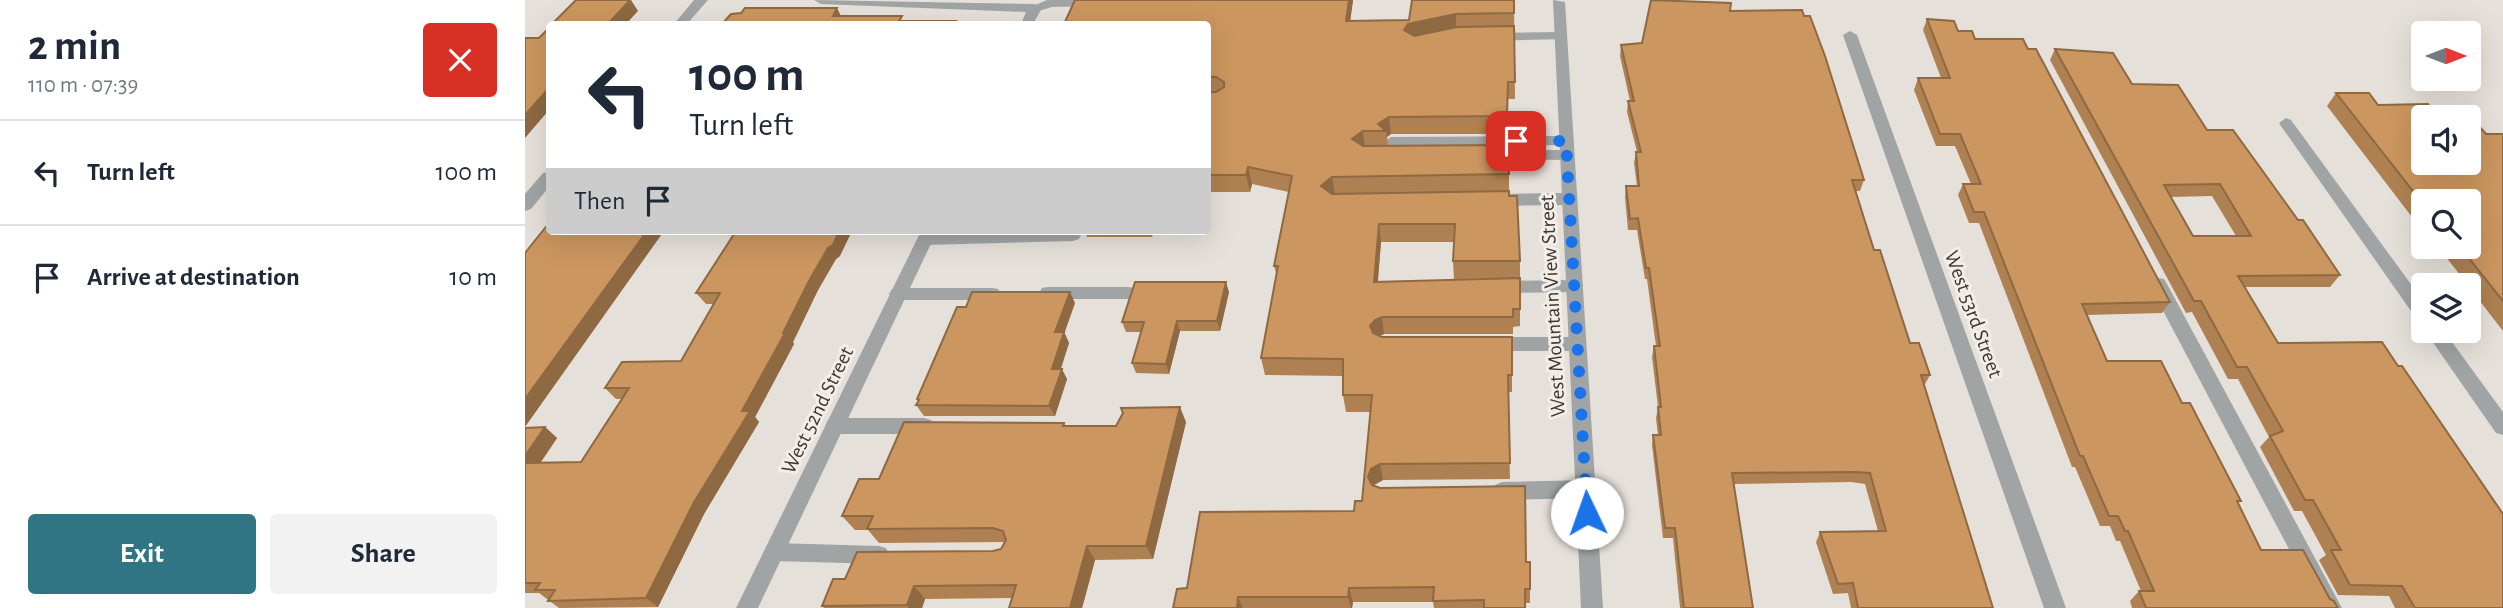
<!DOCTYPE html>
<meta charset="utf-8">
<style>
body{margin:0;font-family:"Alegreya Sans",sans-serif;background:#f2f2f3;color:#1f2937;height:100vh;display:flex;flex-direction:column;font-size:26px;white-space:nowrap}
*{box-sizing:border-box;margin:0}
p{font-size:23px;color:#747a83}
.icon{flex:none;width:38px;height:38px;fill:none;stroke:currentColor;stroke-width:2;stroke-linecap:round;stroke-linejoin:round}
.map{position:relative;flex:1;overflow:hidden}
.side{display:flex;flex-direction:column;background:#fff;width:525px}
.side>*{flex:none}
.hud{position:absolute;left:21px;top:21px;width:665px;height:214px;border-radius:7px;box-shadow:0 7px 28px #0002;background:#fff;color:#1f2937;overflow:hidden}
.needle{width:46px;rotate:90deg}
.tools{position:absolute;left:1886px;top:21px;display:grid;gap:14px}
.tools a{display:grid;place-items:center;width:70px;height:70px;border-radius:7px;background:#fff;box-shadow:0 7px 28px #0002;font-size:35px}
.pin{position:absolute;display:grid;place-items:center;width:60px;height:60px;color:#fff;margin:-30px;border-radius:14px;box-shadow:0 4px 10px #0006}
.me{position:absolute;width:77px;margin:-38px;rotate:357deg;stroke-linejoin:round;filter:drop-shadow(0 0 5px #0008)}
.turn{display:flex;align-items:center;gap:24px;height:147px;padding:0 28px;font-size:32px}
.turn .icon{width:91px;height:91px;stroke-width:2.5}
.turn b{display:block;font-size:49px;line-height:60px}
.then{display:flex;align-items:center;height:66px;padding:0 28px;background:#0003;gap:14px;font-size:26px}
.round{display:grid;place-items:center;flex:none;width:74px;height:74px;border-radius:7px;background:#f2f2f3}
.summary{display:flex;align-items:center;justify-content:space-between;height:119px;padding:0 28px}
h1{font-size:42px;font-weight:700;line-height:52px}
.cta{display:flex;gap:14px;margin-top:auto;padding:14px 28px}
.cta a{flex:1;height:80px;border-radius:7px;background:#307584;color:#fff;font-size:28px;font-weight:700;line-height:80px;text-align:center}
.cta a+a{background:#f2f2f3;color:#1f2937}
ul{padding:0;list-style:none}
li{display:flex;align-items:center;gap:21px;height:105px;padding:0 28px;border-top:2px solid #e0e1e3}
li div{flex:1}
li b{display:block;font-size:26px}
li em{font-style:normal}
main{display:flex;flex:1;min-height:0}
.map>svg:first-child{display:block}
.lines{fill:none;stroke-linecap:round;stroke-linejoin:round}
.service{fill:#a0a4a5;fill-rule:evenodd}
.minor{fill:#a0a4a5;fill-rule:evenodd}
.wall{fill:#af8152;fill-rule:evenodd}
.shaded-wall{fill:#8e6942}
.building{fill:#cb965f;stroke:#8e6942;stroke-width:2;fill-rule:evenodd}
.route{stroke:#1a73e8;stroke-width:12;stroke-dasharray:0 21.6}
.labels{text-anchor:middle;stroke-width:6;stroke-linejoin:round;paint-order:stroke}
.street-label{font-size:21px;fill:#3a3735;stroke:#f4ede7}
</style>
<main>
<section class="side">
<div class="summary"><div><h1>2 min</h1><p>110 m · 07:39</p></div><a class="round" style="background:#d93025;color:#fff"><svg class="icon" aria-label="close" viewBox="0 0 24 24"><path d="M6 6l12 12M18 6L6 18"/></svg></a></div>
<ul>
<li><svg class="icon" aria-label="left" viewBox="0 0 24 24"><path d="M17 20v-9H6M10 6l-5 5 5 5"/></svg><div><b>Turn left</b></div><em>100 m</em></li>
<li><svg class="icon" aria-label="arrive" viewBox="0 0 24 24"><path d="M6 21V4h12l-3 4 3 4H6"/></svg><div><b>Arrive at destination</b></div><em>10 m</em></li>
</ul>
<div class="cta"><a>Exit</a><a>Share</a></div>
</section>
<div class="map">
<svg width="1978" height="608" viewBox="0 0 1978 608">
<rect width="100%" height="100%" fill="#e6e0da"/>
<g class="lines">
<!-- service -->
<path class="service" d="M522 0H577L579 2 572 6 527 7 510 12 503 8Z
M1035 32 1040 33V39L965 41 958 37 965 33Z
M1041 136 1049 141 1046 145 866 147 858 142 866 137Z
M961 150H1042L1050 155 1042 160 956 159 953 155Z
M1044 193 1052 199 1044 205 970 206 962 200 970 194Z
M554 231 556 235 554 239 548 241 400 245 392 239 400 233Z
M1633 278 1639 279 1642 284 1817 608H1795L1624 284 1627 279Z
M1049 280 1055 281 1058 286 1055 291 1049 292 972 293 966 292 963 287 966 282 972 281Z
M523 287H603L609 288 612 293 609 298 603 299H523L517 298 514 293 517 288Z
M373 288H467L473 289 476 294 473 299 467 300H373L367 299 364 294 367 289Z
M965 337H1052L1058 339 1061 344 1058 349 1052 351H965L959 349 956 344 959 339Z
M310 418H399L406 420 409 426 406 432 399 434H310L303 432 300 426 303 420Z
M1061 480 1068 483 1071 489 1068 495 1061 498 977 500 970 497 967 491 970 485 977 482Z
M249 543 354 546 361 548 364 555 361 562 354 564 249 561 242 559 239 552 242 545Z"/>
<!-- minor -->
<path class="minor" d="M169 0H183L162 24H149Z
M289 0 510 4 517 8 508 24H496L501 12 296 4Z
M1028 0 1040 2 1078 608H1056Z
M1325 31 1332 35 1541 608H1519L1318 35Z
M1761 118 1766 120 1899 302V323L1893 321 1756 126 1754 123Z
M24 172V187L6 209 0 211V194L18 173Z
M396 231H412L233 608H211Z
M1900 331H1919L1978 412V435L1971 433Z"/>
</g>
<!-- wall -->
<path class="wall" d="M550 0H828L825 21 884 20 989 0 990 99H983L982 134H866L862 137 863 146 984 174V196L995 261V278L929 279 928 261 929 242H856L853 282 995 278V326L988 327V334H859L854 336 857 337H987V392H983L985 479 858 480 849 485 1001 562 1005 589V603H1000V608H909L908 602H828L827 608H648L662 588 829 511 837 501 846 412H821L818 395V376L740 375 736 358 752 276 749 266 764 192 727 184 725 192H682V24Z
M1205 11 1339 180 1335 191H1331L1349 250 1385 343 1405 375 1399 386 1468 608H1326L1323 593 1308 594 1291 542 1295 532 1353 531 1340 484 1326 482 1209 484 1228 608H1155L1148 538H1138L1127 445 1128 435H1133L1131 418 1133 407 1127 357 1129 346H1131L1122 279H1120L1112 230H1103L1100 197 1101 186H1112L1109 163 1111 152H1112L1102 112 1103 101H1105L1095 56 1096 45 1117 43Z
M1402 19 1433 31 1450 39 1645 302 1637 313 1561 315 1582 361 1657 403 1716 501 1713 503 1736 550 1805 599 1813 608H1607L1605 601 1614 591H1616L1595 541H1591L1585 526H1575L1550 467H1547L1454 223H1444L1433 195 1438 184H1446L1430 146H1411L1389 90 1393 78H1416L1398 30Z
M1530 49 1607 84 1682 130 1773 220 1815 275 1805 287H1720L1753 343 1978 608H1870L1864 596 1813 595 1794 560 1801 555 1777 511H1769L1735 447 1744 437 1713 379H1703L1667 312 1661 313 1525 60ZM1687 196 1711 236H1668L1646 197Z
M1811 93 1853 105 1906 109 1961 134H1978V331L1944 287V285H1943L1913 247H1944L1899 201V228L1893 221H1890L1802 106Z
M560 231H629L627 237H562Z
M315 256 311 259 293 290 268 342 269 344 230 417 234 422 179 514 133 607 34 608 14 593H0V428L20 427 32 438 15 463 56 462 97 399H91L80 388 156 361 189 304H181L171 293Z
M704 292 695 331H655L644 374 611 373 607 363 616 332H601L597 322Z
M550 303 539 332 544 343 536 369 542 379 530 416H399L391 405 393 401 392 399Z
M661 422 628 559 570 560 557 608H484L487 598 400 599 397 608H299L297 606 320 579 468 551 476 549 480 542 354 543 343 530H330L317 516 354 479 539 423 541 426H591Z"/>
<!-- shaded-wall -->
<path class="shaded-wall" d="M106 0 113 11 101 24H83Z
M824 0H828L823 38 821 21Z
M312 8 318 20 308 16Z
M931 14V31L884 41 879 30 883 24Z
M24 88V110L0 138V115Z
M864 117 866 134 862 137 861 131 853 124Z
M838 131 840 148 827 139Z
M723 167 727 184 725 192 721 175Z
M807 177 810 194 799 203 796 186Z
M854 224 856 242 851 299 849 282Z
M122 231H139L0 427V399Z
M314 231H327L315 256 311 259 293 290 268 342 269 344 230 417 234 422 179 514 133 607 121 598 168 504 285 279 303 248Z
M701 282 704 292 695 331 692 321Z
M545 292 550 303 536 343 530 332Z
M857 317 859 334 852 337 848 343 845 326 850 320Z
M652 321 655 331 644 374 641 364Z
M539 332 544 343 532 379 527 369Z
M537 369 542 379 530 416 524 406Z
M655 407 661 422 628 559 621 546Z
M20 427 32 438 8 474 0 467V456Z
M855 464 858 480 849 485 846 493 843 477 846 469Z
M562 546 570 560 557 608H545Z
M389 586 400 599 397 608H384L382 605Z
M824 588 828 602 827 608H826L823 597Z
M713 597 718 608H712Z"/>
<!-- building -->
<path class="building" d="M51 0H105L83 24H27Z
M550 0H824L821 21 884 20 887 0H989V13L931 14 883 24 879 30 889 36 932 27 989 26 990 82H983L982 116 864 117 853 124 861 131H838L827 139 838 146 982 145 984 174 807 177 796 186 807 194 984 191V196H992L995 261H928L930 224H854L849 282 995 278V309H988V317H857L850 320 845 326 848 333 857 337H987V375H983L985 463 855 464 846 469 843 477 847 485 855 488 1000 486 1001 562H1005V589H1000V608H959V600L908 601 909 587 824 588 823 597H713L712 608H648L652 589 662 588 675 512 829 511 830 501H837L847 395H818V359L736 358 753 266H749L767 176 723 167 721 175H682V92H691L699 87V82L691 77H682V24H539Z
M1126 0 1206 3 1205 11 1277 10 1279 16H1285L1300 56 1339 180H1327L1349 250H1355L1385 343H1394L1405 375H1396L1468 608H1333L1328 583 1313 584 1295 532 1361 531 1345 473 1330 472 1207 473 1228 608H1159L1150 528H1140L1128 435H1136L1133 407H1136L1129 346H1135L1124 268H1121L1113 218 1105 219 1101 186H1114L1111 152H1116L1103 101H1109L1096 45 1117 43Z
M220 8H312L308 16H377L374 21H431L429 24H197L206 14 216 13Z
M1402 19 1429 21 1433 31H1447L1450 39H1498L1503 49H1511L1645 302 1557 304 1582 361H1636L1657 403H1665L1716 501H1712L1736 550H1778L1805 599 1809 601 1813 608H1621L1614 591H1629L1603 531H1600L1593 516H1584L1558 456H1555L1459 212H1449L1438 184H1456L1435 134H1415L1393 78H1425Z
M24 28V88L0 115V38H14Z
M1530 49 1588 53 1607 84 1653 85 1682 130H1708L1773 220H1778L1815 275 1713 276 1753 343 1857 342 1873 366H1877L1978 514V608H1890L1877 586 1825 585 1806 550H1816L1788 500H1780L1745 436 1758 431 1722 367H1712L1676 301H1669ZM1695 184 1726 236H1668L1639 185Z
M1811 93H1844L1853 105 1903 104 1906 109 1938 108 1961 134H1978V301L1935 247H1944V201H1899V205ZM1899 117H1944V163H1899Z
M24 223V231H122L0 399V253Z
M211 231H314L308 245 303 248 285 279 258 333H260L217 411H225L168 504 121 598 23 601 30 590H10L15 583H0V463L56 462 104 388H80L97 362 156 361 195 293H171Z
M610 282H701L692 321H652L641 364 607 363 619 322H597Z
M447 292H545L530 332H539L527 369H537L524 406 391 405 394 400 392 399 432 307H441Z
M655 407 621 546H562L545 608H484L491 585 389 586 382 605 297 606 308 579H320L332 552 468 551 476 549 481 540 478 531 468 528 342 529 348 516H317L334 479H354L379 422 539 423 538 426H591L598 413 596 408Z
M20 427 0 456V428Z"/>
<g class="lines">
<!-- route -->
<path class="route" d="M991 141H1041L1062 513"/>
</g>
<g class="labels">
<!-- street labels -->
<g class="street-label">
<text transform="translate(1027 306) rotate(-93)" y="7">West Mountain View Street</text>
<text transform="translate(1449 314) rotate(70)" y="7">West 53rd Street</text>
<text transform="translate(292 410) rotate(-64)" y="7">West 52nd Street</text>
</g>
</g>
</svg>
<div class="tools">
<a><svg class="needle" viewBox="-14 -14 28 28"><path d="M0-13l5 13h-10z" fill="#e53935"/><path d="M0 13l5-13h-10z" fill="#747a83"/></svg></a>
<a><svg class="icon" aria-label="sound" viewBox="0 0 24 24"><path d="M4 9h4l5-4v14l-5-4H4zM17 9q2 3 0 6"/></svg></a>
<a><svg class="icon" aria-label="search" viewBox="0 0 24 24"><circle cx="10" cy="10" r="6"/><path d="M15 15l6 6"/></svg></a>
<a><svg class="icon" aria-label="layers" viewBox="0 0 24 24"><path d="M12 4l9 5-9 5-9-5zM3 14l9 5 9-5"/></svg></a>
</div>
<div class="pin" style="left:991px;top:141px;background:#d93025"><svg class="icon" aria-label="arrive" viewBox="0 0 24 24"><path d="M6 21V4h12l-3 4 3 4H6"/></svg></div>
<svg class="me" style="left:1062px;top:513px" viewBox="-20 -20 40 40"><circle r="19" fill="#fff"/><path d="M0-13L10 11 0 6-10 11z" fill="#1a73e8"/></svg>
<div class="hud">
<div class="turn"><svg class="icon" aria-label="left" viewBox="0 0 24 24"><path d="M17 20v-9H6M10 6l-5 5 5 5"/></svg><div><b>100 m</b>Turn left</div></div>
<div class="then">Then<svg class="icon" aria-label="arrive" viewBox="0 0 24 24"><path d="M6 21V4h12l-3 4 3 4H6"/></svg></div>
</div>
</div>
</main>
